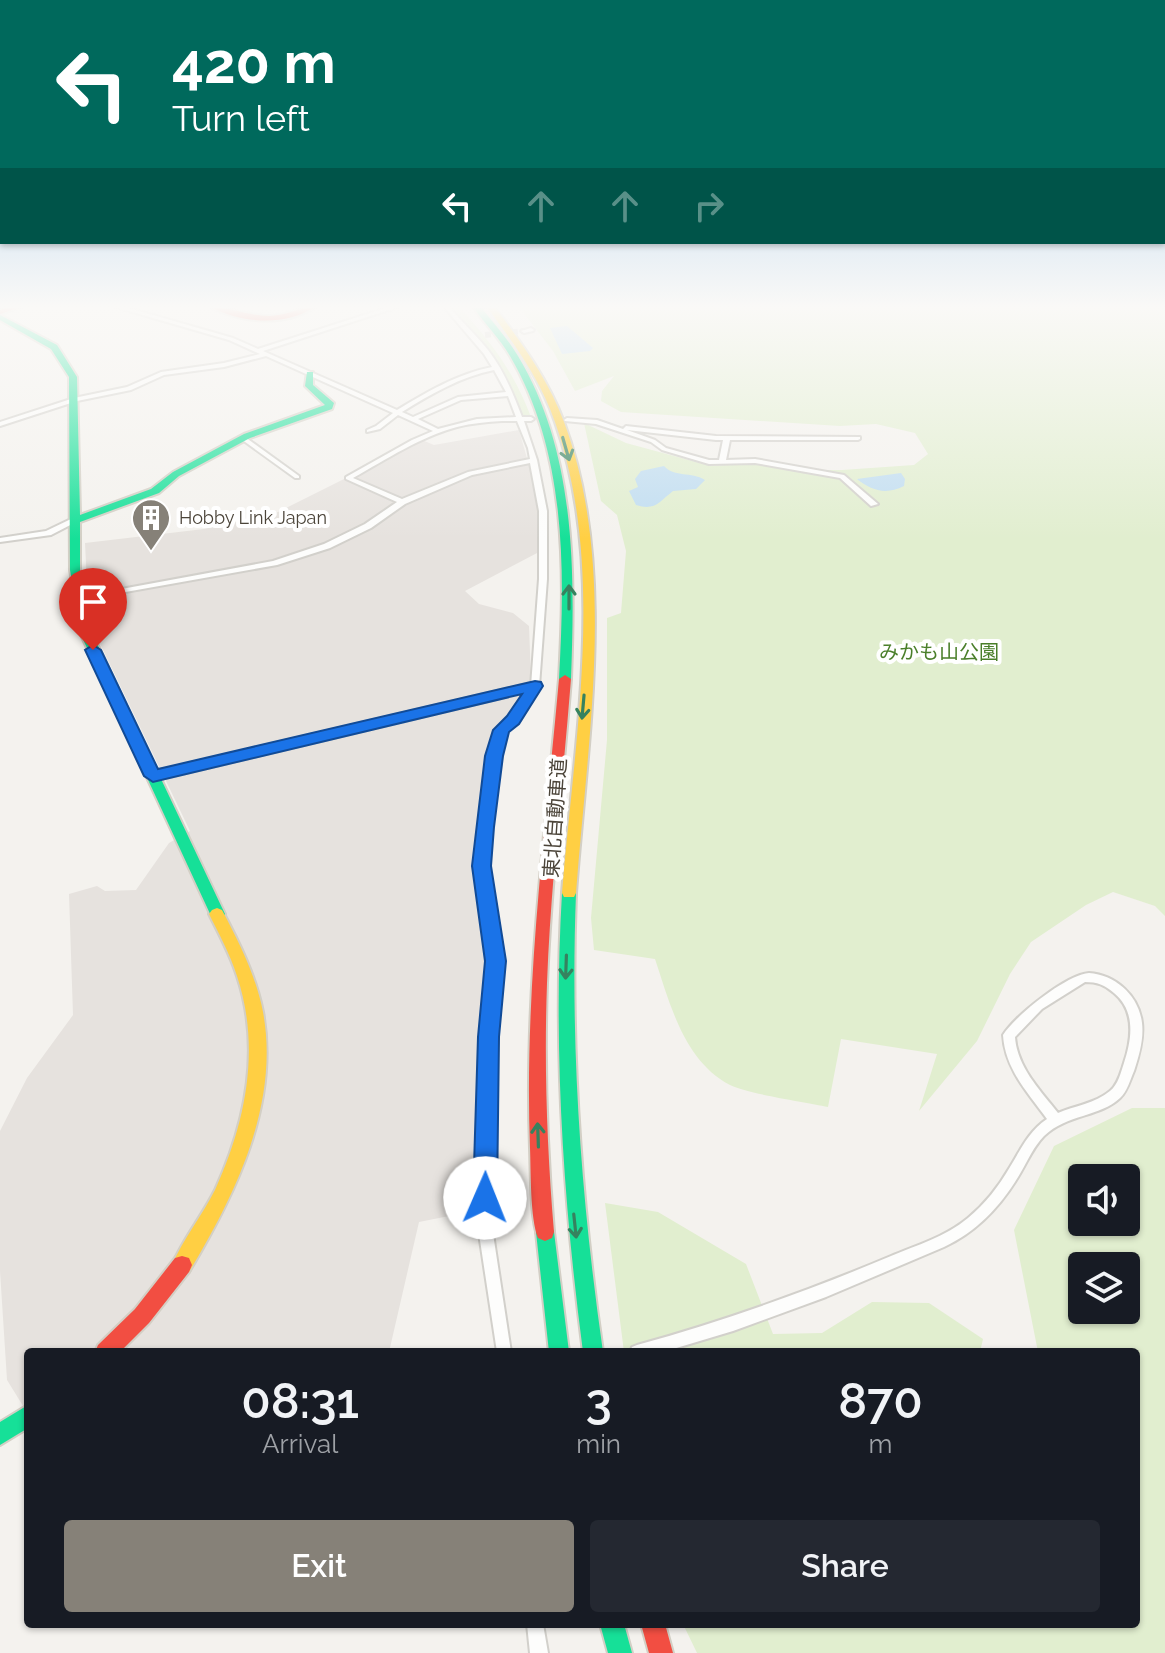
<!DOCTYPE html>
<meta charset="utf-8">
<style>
body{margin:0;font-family:Raleway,"Noto Sans JP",sans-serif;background:#242831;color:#f1f3f6;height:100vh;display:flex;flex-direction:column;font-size:30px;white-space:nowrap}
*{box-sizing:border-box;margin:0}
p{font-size:26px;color:#9ea1a6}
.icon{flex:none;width:44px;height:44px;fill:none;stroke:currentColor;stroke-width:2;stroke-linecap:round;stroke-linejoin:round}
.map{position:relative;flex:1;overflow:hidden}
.drawer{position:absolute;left:24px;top:1348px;width:1116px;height:280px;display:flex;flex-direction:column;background:#171b24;border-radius:8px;box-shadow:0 2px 6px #0004}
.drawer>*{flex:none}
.hud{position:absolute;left:0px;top:0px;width:1166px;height:244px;box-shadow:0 2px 6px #0004;background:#00695c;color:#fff;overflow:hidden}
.buttons{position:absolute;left:1068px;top:1164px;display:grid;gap:16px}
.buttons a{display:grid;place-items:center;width:72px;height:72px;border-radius:8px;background:#171b24;box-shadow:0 2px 6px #0004;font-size:40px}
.pin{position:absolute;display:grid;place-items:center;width:68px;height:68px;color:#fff;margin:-82px -34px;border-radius:50% 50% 50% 0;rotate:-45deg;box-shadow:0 0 8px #0007}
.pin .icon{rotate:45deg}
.me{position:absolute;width:88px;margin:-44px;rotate:1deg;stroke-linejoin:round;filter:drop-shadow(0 0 6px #0008)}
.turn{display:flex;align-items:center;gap:28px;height:168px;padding:0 40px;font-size:36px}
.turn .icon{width:104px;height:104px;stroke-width:2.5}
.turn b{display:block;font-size:56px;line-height:68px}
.lanes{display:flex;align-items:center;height:76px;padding:0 40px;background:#0003;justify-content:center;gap:40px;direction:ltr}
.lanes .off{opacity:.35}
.eta{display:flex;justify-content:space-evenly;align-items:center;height:136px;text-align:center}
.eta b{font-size:48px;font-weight:600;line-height:56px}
.action{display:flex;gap:16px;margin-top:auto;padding:16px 40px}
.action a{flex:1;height:92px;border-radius:8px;background:#868178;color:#fff;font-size:32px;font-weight:600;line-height:92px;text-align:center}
.action a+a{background:#242831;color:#f1f3f6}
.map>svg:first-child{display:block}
.industrial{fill:#e6e2de}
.green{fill:#e1eecf;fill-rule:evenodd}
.water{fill:#c0ddf1}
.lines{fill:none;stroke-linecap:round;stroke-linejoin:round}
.street-tunnel{stroke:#d2cfca;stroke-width:6;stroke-dasharray:6 3;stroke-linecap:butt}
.street-casing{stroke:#d2d0cb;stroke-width:4}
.fast-casing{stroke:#d3cfc5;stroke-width:4}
.slow-casing{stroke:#d3cfc5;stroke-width:4}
.jam-casing{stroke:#d3cfc5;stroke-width:4}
.street{fill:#fdfdfc;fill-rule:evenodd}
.fast{fill:#16e098;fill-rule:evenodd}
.slow{fill:#ffcf43;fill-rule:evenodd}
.jam{fill:#f24e42;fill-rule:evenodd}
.oneway{stroke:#36825f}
.route{fill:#1a73e8;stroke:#114b97;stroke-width:2}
.labels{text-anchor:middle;stroke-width:8;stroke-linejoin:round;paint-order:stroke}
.far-poi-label{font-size:18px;fill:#4b4439;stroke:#fff;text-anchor:start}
.park-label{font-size:20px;fill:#4a7f2a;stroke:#fff}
.street-label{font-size:20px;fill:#4b4439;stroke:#fff}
</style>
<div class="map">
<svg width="1165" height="1653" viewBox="0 0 1165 1653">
<rect width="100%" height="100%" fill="#f4f2ee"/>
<!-- industrial -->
<path class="industrial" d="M519 430 537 494 539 552 465 591 479 604 513 613 529 626 531 679 510 716 495 729 475 858 488 957 469 1212 419 1222 389 1352H28V1414L7 1380 0 1271V1131L27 1078 73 1015 69 894 97 886 105 891 136 890 169 843 190 831 93 629 88 604 85 543 204 529 278 512 422 440 434 445Z"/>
<!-- green -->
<path class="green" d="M447 307H459C493 344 513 371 531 417L520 416 475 335Z
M519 307H1165V916L1155 906 1113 892 1086 905 1031 942 1010 974 977 1041 919 1111 937 1054 841 1039 828 1107C805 1102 748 1094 730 1085 684 1061 670 1004 655 959L594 950 591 918 607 740V618L621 613 626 551 617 515 601 501 584 423 626 443 711 466 748 463 793 470H842L914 465 928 454 915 433 876 424 840 426 621 412 601 401 602 391 614 376 575 391 553 351Z
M1132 1108H1165V1653H697L683 1624H1136V1352H1038L1014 1230 1054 1146ZM1082 1178H1126V1222H1082ZM1082 1266H1126V1310H1082Z
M605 1203 658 1212 746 1264 773 1334 822 1333 872 1302 929 1303 983 1339 980 1352H624Z"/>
<!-- water -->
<path class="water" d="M567 326 593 348 590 351 562 354 550 328Z
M664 466C675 478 691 471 705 480L696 489 673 491C659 502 655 511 636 505L629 491 638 487 635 479 641 471Z
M901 473 905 479 904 486C886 495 872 491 857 479Z"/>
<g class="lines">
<!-- street-tunnel -->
<path class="street-tunnel" d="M485 335 524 331"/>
<defs>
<path id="street" d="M115 307H125L233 338 258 349 389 307H398L263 351 397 410C427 392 457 374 492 367L484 354 444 307H449C462 322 476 335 488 350 503 369 513 393 522 417H531L534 419 531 421H524L537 460 547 511V579L539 686 516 722 505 731 499 756 486 866 502 961 494 1037 492 1227 511 1352H497L478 1227 482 1037 490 961 476 866 489 756 496 730 510 718 531 686 539 579V511L530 463 472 475 405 504 371 528 330 548 277 565 75 601 74 599 78 597 273 561 324 544 365 524 397 502 346 479V477L412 440 433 431 398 415 380 429 367 432V430L376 426 393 413 266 356 224 367 164 375 131 390 77 401 0 426V422L74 398 127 387 161 372 224 363 260 354 229 340ZM494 370 506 392 458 397 413 417 402 412C431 394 460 377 494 370ZM508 396 516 417 477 419 438 429 418 419 461 400ZM502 421H517L528 448 530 459 468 472 402 499 353 478C387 459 420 437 457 427 472 423 487 422 502 421Z
M531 328 534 330 533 331 524 333 521 331Z
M567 418 597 420 623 429 626 426 716 436 860 437V439L858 440H730L726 460 755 459 844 475 878 504 871 506 840 478 755 463 709 464 662 450 651 442 596 424 565 421 564 420ZM627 430 716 440H723L719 460H709L666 448 655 440Z
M241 437H245L299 476V478H295L241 439Z
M71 519H77L78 521 51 535 0 542V538L46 531Z
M1089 973C1116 975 1139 996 1142 1023 1144 1039 1139 1056 1134 1071 1130 1080 1127 1092 1120 1098 1100 1117 1067 1114 1044 1136 1034 1146 1028 1160 1021 1172 1002 1205 978 1231 944 1247L826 1297 733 1331 663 1352H630L632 1347 637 1345C724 1321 808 1291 891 1256 917 1245 945 1237 968 1218 985 1204 999 1186 1010 1167 1021 1149 1029 1131 1047 1119 1028 1093 1005 1069 1003 1035 1016 1015 1066 975 1089 973ZM1085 982C1097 982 1105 985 1114 993 1136 1011 1132 1039 1124 1063 1121 1072 1118 1085 1110 1091 1096 1103 1074 1106 1058 1113 1040 1090 1017 1067 1015 1037L1042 1009Z
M527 1624H543L548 1653H530Z"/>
<path id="fast" d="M473 307H481C494 324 508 339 518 356 576 453 575 571 571 679L565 683 559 679C565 571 567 453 510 356 500 339 485 324 473 307Z
M0 315 57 345 77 377 80 515 151 489 173 472 244 434 325 405 305 386 307 372H313V385L334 403 332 409 250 438 179 476 159 493 80 522V570L93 635 157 771 535 682 539 683 541 686 539 689 161 779 225 914 222 918H212L81 635 70 570 69 377 51 349 0 320Z
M569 887 574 889 576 893C570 1047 581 1199 603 1352H583C563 1199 553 1047 562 893L564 889Z
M545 1223 552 1226 554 1232 569 1352H549L536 1232 538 1226Z
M28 1405V1428L0 1445V1422Z
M600 1624H624L632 1653H608Z"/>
<path id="slow" d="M487 307H495C522 344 548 379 564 422 618 567 587 742 576 893L574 897H564L562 893C574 741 607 569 555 422 540 378 514 344 487 307Z
M217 908 222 910C239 942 256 976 263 1012 280 1104 235 1195 189 1272L182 1274 175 1272 172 1265C183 1239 202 1216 215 1190 246 1122 261 1048 237 976 230 954 219 934 209 914L212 910Z"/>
<path id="jam" d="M7 307H21L0 314V310Z
M210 307C231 307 249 316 269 316 286 316 299 307 315 307 284 327 242 323 210 307Z
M565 675 571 679C563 780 551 881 547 983 544 1066 547 1149 554 1232L552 1238 545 1241 538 1238C530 1218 531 1171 530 1148 524 990 545 835 559 679Z
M182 1256 189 1258 192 1265 189 1272 149 1323 120 1352H95L98 1345 135 1309 175 1258Z
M641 1624H665L673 1653H649Z"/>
</defs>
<!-- street casing -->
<use href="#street" class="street-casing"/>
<!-- fast casing -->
<use href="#fast" class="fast-casing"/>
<!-- slow casing -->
<use href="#slow" class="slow-casing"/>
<!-- jam casing -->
<use href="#jam" class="jam-casing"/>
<!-- street -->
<use href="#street" class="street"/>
<!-- fast -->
<use href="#fast" class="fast"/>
<!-- slow -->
<use href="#slow" class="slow"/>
<!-- jam -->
<use href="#jam" class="jam"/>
</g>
<!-- one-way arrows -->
<defs><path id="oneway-shaft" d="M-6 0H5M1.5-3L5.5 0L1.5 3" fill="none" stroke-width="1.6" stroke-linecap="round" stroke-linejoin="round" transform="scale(2)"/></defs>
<g class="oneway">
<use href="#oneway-shaft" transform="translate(566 449) rotate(74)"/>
<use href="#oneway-shaft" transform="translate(569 597) rotate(-90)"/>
<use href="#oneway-shaft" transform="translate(583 707) rotate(95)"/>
<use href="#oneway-shaft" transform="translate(566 967) rotate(92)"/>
<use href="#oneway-shaft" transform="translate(538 1135) rotate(-92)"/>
<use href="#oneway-shaft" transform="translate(575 1226) rotate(84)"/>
</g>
<!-- sky -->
<linearGradient id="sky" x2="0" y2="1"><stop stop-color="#98c4ec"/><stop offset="0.57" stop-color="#faf9f7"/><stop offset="1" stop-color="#faf9f7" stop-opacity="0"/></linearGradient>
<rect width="1165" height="539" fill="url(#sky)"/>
<!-- route -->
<path class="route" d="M93 645 101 650 158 769 535 681 541 682 543 686 519 724 509 732 503 756 494 827 491 866 506 961 499 1037 497 1198 494 1206 485 1209 477 1206 473 1198 478 1037 485 961 472 866 485 756 493 730 507 716 522 694 153 782 144 776 85 650Z"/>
<!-- icons -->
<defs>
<symbol id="building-pin" viewBox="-11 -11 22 30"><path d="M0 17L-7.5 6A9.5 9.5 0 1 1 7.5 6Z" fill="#868178" stroke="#fff"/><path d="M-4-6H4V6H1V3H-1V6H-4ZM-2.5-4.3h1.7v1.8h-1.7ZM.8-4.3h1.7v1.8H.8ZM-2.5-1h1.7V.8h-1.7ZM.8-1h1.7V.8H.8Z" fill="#fff"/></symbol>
</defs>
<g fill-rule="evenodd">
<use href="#building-pin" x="129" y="496" width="44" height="60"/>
</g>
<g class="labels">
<!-- far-poi labels -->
<g class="far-poi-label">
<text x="179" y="524">Hobby Link Japan</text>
</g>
<!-- park labels -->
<g class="park-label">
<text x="939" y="659">みかも山公園</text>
</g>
<!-- street labels -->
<g class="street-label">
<text transform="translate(555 818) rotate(-86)" y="7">東北自動車道</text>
</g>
</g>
</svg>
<div class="buttons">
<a><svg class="icon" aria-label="sound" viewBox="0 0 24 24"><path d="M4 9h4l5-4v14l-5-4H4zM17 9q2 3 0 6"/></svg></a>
<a><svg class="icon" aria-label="layers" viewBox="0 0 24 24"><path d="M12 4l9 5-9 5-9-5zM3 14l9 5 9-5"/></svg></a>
</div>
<div class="pin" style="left:93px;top:650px;background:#d93025"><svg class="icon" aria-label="arrive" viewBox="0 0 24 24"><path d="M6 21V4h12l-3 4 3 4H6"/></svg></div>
<svg class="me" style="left:485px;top:1198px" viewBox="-20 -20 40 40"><circle r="19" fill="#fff"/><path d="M0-13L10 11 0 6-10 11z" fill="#1a73e8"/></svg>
<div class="hud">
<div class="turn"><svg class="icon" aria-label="left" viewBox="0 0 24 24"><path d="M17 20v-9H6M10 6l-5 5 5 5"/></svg><div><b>420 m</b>Turn left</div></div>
<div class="lanes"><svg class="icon" aria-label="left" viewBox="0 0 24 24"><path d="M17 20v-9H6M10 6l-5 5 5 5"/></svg><svg class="icon off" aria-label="ahead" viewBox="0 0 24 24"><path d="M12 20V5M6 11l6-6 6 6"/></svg><svg class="icon off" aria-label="ahead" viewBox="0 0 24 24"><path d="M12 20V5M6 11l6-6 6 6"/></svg><svg class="icon off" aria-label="right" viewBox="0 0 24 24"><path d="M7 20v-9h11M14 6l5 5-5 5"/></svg></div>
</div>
<section class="drawer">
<div class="eta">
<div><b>08:31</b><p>Arrival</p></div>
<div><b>3</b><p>min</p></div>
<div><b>870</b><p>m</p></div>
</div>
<div class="action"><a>Exit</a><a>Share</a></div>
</section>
</div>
